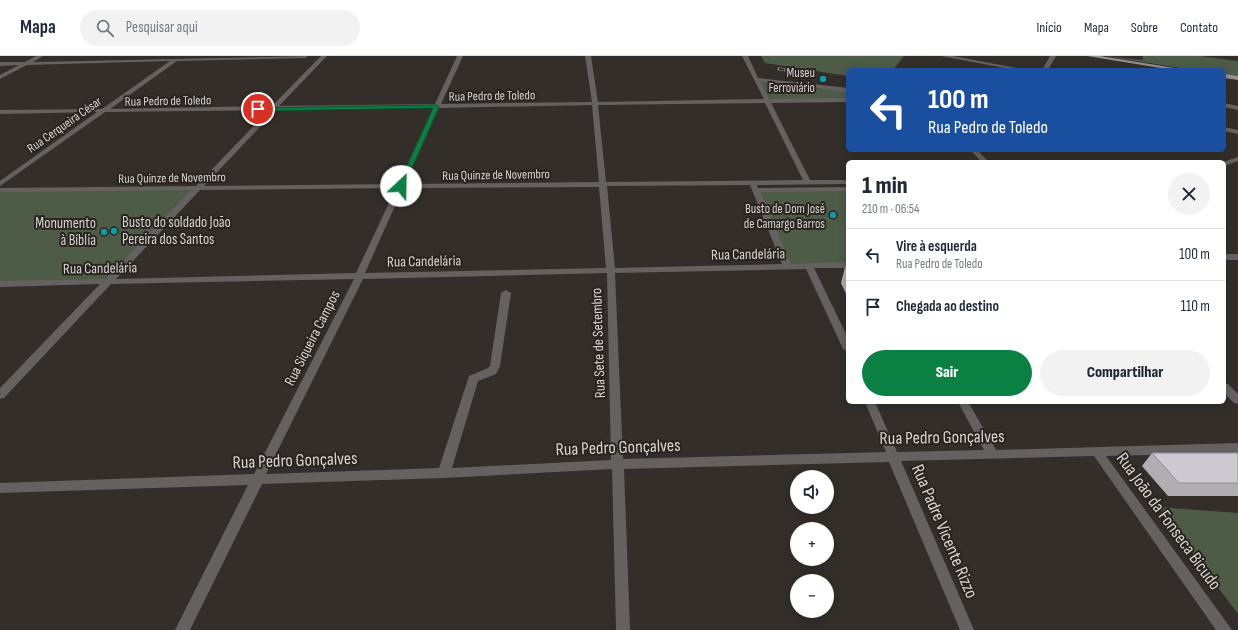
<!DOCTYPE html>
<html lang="pt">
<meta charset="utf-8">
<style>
body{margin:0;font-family:"Sofia Sans Condensed",sans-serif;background:#f2f2f3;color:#1f2937;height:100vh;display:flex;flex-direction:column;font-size:15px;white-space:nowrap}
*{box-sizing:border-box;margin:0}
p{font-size:13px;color:#747a83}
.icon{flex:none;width:22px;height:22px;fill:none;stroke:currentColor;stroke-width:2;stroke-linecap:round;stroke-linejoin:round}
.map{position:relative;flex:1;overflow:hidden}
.side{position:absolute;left:846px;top:104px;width:380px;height:244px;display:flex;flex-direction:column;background:#fff;border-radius:6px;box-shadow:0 2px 10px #0003}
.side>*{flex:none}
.banner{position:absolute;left:846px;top:12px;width:380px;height:84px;border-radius:6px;box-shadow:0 2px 10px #0003;background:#1a4fa0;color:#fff;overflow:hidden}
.fabs{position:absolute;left:790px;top:414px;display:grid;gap:8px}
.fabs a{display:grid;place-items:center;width:44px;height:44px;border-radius:50%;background:#fff;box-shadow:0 2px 10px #0003;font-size:20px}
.pin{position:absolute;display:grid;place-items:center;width:34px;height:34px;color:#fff;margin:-17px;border:2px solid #fff;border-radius:50%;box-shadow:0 1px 4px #0007}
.me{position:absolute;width:44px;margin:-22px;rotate:24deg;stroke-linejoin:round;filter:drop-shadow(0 0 3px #0008)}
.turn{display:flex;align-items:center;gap:14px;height:84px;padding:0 16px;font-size:18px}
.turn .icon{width:52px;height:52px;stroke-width:2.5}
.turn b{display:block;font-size:28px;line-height:34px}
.round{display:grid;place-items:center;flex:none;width:42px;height:42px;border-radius:21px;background:#f2f2f3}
.head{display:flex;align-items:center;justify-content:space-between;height:68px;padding:0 16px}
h1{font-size:24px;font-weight:800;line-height:30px}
.primary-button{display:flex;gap:8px;margin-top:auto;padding:8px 16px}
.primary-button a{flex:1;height:46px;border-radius:24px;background:#0b8043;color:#fff;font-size:16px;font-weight:800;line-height:46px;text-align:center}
.primary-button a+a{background:#f2f2f3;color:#1f2937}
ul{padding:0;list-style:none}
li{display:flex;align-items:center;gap:12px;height:52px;padding:0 16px;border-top:1px solid #e0e1e3}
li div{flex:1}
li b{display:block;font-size:15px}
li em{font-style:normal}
header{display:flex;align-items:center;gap:24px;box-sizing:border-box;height:56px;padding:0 20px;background:#fff;border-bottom:1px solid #e0e1e3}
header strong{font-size:19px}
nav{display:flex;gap:22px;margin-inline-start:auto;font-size:14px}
.search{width:280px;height:36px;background:#f2f2f3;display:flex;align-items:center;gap:10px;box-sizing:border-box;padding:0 14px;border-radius:22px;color:#747a83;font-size:15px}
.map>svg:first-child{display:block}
.green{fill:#4e5c47}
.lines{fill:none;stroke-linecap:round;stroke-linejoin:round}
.minor{fill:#646160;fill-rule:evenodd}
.major{fill:#999191;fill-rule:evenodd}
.rail-casing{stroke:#9f9b97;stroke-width:3}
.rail{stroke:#292420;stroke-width:2;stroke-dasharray:5.5;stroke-linecap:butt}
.wall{fill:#b0adb3}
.building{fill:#cdc9d0;stroke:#908d92}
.route{fill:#0b8043;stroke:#07532c}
.culture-dot{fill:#0f9aa8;stroke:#292420;stroke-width:1.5}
.labels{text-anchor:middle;stroke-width:4;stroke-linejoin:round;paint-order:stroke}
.far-poi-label{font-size:13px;fill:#d6d3d0;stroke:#292420;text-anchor:end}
.far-street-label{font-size:13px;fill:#d6d3d0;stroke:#292420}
.poi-label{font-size:15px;fill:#d6d3d0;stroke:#292420;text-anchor:start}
.street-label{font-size:15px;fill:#d6d3d0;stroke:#292420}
.near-street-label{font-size:18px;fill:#d6d3d0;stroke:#292420}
</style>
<header>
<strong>Mapa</strong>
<div class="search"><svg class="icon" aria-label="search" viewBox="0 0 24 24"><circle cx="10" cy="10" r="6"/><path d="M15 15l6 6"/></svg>Pesquisar aqui</div>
<nav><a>Início</a><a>Mapa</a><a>Sobre</a><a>Contato</a></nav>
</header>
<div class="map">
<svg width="1238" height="574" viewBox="0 0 1238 574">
<rect width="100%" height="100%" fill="#332e29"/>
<!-- green -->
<path class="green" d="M761 0H904L893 14H848V20L765 7Z
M1105 0 1143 4V0H1200L1238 5V21L1224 19V14H1193Z
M757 23 848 34V44L768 45Z
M197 133 108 226 0 228V134Z
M848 133V209L788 211 755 134Z
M1158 451 1238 457V558Z"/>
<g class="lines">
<!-- minor -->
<path class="minor" d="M36 0H43L33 6 308 0 305 2 177 5 110 53 272 50 321 0H327L279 50 435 48 457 0H463L441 48 592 46 585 0H591L598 46 764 43 742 0H748L758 22 848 32V36L760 25 769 43 848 42V46L771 47 810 124H848V128L757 129 758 132 848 131V135L760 136 791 208 848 206V212H814L848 282V296L843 293 806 213 615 217 623 403 886 396 865 346H875L897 396 984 394 958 346H968L996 394 1238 387V397L1106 400 1232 574H1216L1094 400 901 405 974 574H960L889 406 624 413 630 574H616L612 413 444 422 262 428 190 574H175L248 429 0 437V427L254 418 354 223 111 228 4 342 0 343V332L100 228 0 231V225L106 223 191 134 0 136V132L196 130 269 54 105 56 0 130V125L97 56 0 58V54L102 53 170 5 27 9 0 23V19L19 9 0 10V6H25ZM765 47 803 124 606 126 598 49ZM592 49 599 126 405 128 439 52ZM433 52 398 128 204 130 276 54ZM750 129 782 208 615 212 607 130ZM599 131 606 212 365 217 403 132ZM396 132 356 217 116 223 200 134ZM607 217 611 404 452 412 478 325 496 318 500 310 511 237 506 234 501 237 490 310 488 312 469 320 468 323 439 412 266 418 363 223Z
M941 0H953L1027 14H1015Z
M1050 0H1056L1048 14H1042Z
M1224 47 1238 50V54L1224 51Z
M1224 71 1238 74V78L1224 75Z
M970 94H977L989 106H982Z
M1238 101V105L1224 110 1223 106Z
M1224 198H1238V204H1224Z
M1224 327 1228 328 1238 338V348L1234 347 1224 337Z"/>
<!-- major -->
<path class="major" d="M1087 0H1100L1187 14H1173Z
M1224 18 1238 20V24L1224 22Z"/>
<defs>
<path id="rail" d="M779 13 801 16"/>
</defs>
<!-- rail casing -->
<use href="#rail" class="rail-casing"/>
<!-- rail -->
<use href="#rail" class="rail"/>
</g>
<!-- wall -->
<path class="wall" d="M848 210V242L841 227 845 211Z
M1152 397H1238V440H1168L1142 410Z"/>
<!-- building -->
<path class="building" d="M848 210V217L845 211Z
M1152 397H1238V427H1179Z"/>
<!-- route -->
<path class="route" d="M436 49 439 51 404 130 401 133 398 130 433 52 258 55 255 53 258 52Z"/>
<!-- markers -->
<g class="culture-dot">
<circle cx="823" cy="23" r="4"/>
<circle cx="833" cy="159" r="4"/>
<circle cx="114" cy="175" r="4"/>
<circle cx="104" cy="176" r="4"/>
</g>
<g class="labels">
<!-- far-poi labels -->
<g class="far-poi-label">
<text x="815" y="21">Museu<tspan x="815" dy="15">Ferroviário</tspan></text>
<text x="825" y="157">Busto de Dom José<tspan x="825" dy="15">de Camargo Barros</tspan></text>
</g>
<!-- far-street labels -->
<g class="far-street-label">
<text transform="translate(492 39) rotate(-1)" y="5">Rua Pedro de Toledo</text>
<text transform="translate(168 44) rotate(-1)" y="5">Rua Pedro de Toledo</text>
<text transform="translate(64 68) rotate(-35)" y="5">Rua Cerqueira César</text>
<text transform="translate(496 118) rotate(-1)" y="5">Rua Quinze de Novembro</text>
<text transform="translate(172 121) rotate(-1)" y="5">Rua Quinze de Novembro</text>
</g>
<!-- poi labels -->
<g class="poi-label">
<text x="122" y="171">Busto do soldado João<tspan x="122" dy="17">Pereira dos Santos</tspan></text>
<text x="96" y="172" text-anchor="end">Monumento<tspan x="96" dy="17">à Bíblia</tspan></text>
</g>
<!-- street labels -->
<g class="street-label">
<text transform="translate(748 198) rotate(-1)" y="5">Rua Candelária</text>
<text transform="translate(424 205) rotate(-1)" y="5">Rua Candelária</text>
<text transform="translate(100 212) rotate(-1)" y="5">Rua Candelária</text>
<text transform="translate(312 282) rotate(-63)" y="5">Rua Siqueira Campos</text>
<text transform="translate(598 287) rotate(-92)" y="5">Rua Sete de Setembro</text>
</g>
<!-- near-street labels -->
<g class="near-street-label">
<text transform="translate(942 381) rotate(-1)" y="6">Rua Pedro Gonçalves</text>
<text transform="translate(618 391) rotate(-2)" y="6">Rua Pedro Gonçalves</text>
<text transform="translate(295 404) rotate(-2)" y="6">Rua Pedro Gonçalves</text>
<text transform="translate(1169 465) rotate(54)" y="6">Rua João da Fonseca Bicudo</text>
<text transform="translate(945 475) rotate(67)" y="6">Rua Padre Vicente Rizzo</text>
</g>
</g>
</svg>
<div class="fabs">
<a><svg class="icon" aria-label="sound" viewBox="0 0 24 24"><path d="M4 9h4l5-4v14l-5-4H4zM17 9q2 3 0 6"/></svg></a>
<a>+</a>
<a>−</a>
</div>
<div class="pin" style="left:258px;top:53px;background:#d93025"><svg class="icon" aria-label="arrive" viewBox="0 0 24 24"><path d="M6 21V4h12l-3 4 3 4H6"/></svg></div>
<svg class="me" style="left:401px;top:130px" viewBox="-20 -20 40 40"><circle r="19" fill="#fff"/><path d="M0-13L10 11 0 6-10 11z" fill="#0b8043"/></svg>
<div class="banner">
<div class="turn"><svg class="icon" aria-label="left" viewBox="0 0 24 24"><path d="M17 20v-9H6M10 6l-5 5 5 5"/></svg><div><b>100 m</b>Rua Pedro de Toledo</div></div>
</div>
<section class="side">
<div class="head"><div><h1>1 min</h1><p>210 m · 06:54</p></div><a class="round"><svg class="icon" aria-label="close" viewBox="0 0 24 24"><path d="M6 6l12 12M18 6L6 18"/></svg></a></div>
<ul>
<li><svg class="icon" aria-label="left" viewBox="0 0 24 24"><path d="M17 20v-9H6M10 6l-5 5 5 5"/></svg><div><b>Vire à esquerda</b><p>Rua Pedro de Toledo</p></div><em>100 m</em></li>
<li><svg class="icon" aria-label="arrive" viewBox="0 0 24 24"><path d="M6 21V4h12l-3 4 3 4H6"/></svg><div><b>Chegada ao destino</b></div><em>110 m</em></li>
</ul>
<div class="primary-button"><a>Sair</a><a>Compartilhar</a></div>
</section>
</div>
